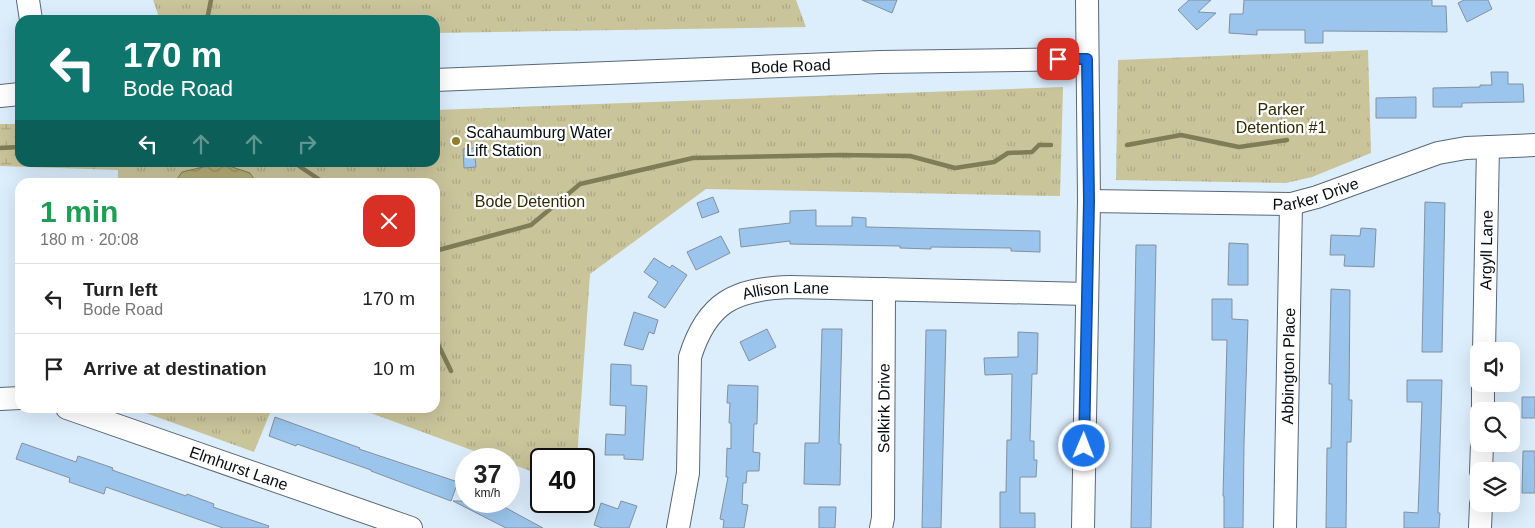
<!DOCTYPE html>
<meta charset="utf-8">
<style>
body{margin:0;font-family:Helvetica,sans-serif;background:#f2f2f2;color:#222;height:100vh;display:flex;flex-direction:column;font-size:19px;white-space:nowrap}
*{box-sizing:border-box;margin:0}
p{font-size:16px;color:#767676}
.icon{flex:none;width:28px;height:28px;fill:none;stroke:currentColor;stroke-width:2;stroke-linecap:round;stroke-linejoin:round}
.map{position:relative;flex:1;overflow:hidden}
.panel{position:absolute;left:15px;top:178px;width:425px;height:235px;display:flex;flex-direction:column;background:#fff;border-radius:15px;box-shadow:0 5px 20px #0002}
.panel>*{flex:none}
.hud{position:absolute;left:15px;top:15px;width:425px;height:152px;border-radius:15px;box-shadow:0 5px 20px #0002;background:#0f766e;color:#fff;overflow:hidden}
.tools{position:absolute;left:1470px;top:342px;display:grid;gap:10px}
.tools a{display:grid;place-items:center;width:50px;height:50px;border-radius:10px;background:#fff;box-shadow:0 5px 20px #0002;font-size:25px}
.speed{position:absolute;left:455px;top:448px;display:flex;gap:10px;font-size:25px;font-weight:700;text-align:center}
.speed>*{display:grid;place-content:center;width:65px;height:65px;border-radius:50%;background:#fff;box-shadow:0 5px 20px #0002;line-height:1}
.speed small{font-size:12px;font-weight:400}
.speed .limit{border:2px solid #111;border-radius:8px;background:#fff;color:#111}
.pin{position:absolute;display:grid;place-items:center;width:42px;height:42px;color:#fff;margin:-21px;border-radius:10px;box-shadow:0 2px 8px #0006}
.me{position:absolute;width:55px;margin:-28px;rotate:1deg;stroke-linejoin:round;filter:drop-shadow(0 0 4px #0008)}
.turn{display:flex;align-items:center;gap:18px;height:105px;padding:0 25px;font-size:22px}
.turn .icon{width:65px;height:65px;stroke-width:2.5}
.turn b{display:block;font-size:35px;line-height:42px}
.lanes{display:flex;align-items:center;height:48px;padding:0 25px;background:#0003;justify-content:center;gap:25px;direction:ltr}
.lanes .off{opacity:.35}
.round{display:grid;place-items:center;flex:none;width:52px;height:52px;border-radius:15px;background:#f2f2f2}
.overview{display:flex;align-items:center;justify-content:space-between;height:85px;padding:0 25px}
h1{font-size:30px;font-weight:700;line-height:38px;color:#1e9e55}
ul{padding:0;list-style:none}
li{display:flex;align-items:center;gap:15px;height:70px;padding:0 25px;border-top:1px solid #e0e0e0}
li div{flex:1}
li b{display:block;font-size:19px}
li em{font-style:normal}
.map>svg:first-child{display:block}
.wetland{fill:url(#wetland-marsh)}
.park{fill:url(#park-tufts)}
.water{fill:url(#water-waves);stroke:#817c58}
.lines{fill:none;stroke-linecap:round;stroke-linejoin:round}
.stream{stroke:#817c58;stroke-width:4.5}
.building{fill:#9bc5ec;stroke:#82919f}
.minor-casing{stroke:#596875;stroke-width:24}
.minor{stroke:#fff;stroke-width:22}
.route-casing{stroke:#114b97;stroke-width:12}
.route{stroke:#1a73e8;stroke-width:9}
.poi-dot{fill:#908027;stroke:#fff;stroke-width:2}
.labels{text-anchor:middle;stroke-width:4.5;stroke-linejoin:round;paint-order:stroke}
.street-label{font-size:16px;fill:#090e13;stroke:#fff}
.park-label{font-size:16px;fill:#322a00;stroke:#fff}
.poi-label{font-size:16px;fill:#090e13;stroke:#fff;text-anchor:start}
</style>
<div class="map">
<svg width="1535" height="528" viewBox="0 0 1535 528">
<defs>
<pattern id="wetland-marsh" width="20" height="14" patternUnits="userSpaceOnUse" patternTransform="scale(1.25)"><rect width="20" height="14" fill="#cac49b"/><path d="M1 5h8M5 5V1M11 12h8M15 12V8" fill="none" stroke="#aca785"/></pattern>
<pattern id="park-tufts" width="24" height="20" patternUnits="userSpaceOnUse" patternTransform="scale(1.25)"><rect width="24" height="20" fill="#cac49b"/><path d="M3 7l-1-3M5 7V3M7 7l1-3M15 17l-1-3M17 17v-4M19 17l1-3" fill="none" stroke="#aca785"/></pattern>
<pattern id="water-waves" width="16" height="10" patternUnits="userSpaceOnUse" patternTransform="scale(1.25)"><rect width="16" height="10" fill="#b4ab76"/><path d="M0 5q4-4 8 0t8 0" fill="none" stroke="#999265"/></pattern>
</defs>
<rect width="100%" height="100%" fill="#dcedfc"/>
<!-- wetland -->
<path class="wetland" d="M0 124H20V162L152 163 118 170 0 166Z"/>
<!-- park -->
<path class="park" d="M153 0H796L806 27 435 33V20H160Z
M1368 50 1371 153 1312 177 1286 183 1116 180 1118 60Z
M1063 87 1060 196 706 189 590 274 577 459H541V475L509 463V459H496L357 408H435V182H118V163L435 162V110Z
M132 408H272L254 452Z"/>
<!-- water -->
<path class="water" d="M220 163 250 173 256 182H175L182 172Z"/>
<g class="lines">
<!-- stream -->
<path class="stream" d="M207 20 211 0
M1127 145 1181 135 1239 147 1287 140
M0 148 20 147
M293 162 323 182
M435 251 531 225 580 184 693 158 841 155 910 156 955 168 994 162 1008 153 1032 152 1039 145H1051
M435 338 451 371"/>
</g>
<!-- building -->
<path class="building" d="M862 0H897L892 13Z
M1189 0H1211L1198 12 1216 13 1197 30 1178 10Z
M1244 0H1432V6H1446L1447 32 1323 31V43H1305V30H1257V35L1229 33 1230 14H1243Z
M1464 0H1488L1492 9 1467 22 1458 3Z
M1491 72H1508V84H1523L1524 102 1462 103V107H1433V88L1480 87V85H1492Z
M1416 97V118H1376V98Z
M474 148 476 167 464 168 463 149Z
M713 197 719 212 702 218 697 203Z
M1425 202 1445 203 1442 352H1422Z
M816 210V226H852V217L866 218V227L1040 231V252L1011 251V248L931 247V249L900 248V246L790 244V241L741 247 739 229 790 223V211Z
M1361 228 1376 229 1374 267 1344 266 1345 255H1330L1331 235 1360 236Z
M721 236 730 253 696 270 687 252Z
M1229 243 1248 244V285H1228Z
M1136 245H1156L1151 528H1131Z
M654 258 670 268 672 265 687 275 665 308 648 297 658 282 644 272Z
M1331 289 1350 290 1349 400H1352L1351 442H1347L1346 528H1326L1327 448H1331L1332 384H1329Z
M1212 299H1232V319L1248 320 1244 444 1243 528H1224V496H1223L1227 340H1212Z
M634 312 658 320 654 334 649 332 643 350 624 345Z
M767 329 776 347 749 361 740 342Z
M822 329H842L839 444H841L840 485 804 484 805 443H819Z
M926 330H946L941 528H922Z
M1018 332 1038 333 1037 374H1032L1030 441H1034V460H1037L1036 477H1020V513H1035V528H1000V492H1006L1007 440H1011L1012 374 985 375 984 358 1018 357Z
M611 364 631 365V385L647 386 643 460 624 459V455H605L606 434 625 435 626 406 610 405Z
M1407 380H1442L1438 513H1440L1439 528H1404V512L1418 513 1420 462 1422 402H1407Z
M728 385 758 386 757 424H754L753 452 760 453 759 471H747L746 483H743L742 504 748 505 744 528H723L724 520 720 519 728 477H726L727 448 731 449V423H729L730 403H727Z
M1522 397H1535V418H1522Z
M275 417 360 448 359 449 458 482 451 501 371 471V470L297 444 296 446 269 436Z
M22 443 76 462 78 456 113 468 112 470 186 496 187 494 214 504 213 507 269 526 268 528H223L106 487 104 494 69 482 70 478 16 459Z
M1523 451H1535V493H1522Z
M453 501H493L543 528H506Z
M621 501 637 506 629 528H602L594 525 601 503 618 509Z
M819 507H836L835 528H819Z"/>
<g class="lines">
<defs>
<g id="minor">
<path d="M28 0 31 20"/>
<path id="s1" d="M435 80 881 62 1087 59"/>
<path d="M0 96 20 94"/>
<path id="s2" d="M1089 201 1291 204 1317 197 1438 153 1466 148 1535 145"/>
<path id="s3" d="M1484 351 1488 147"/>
<path d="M0 399 20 398"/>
<path id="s4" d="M67 408 411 528"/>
<path d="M1483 411V384"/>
<path d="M1481 471 1482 444"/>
<path id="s5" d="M678 528 688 473 690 357C707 302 735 289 790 287L1087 294"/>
<path id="s6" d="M881 528 883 518 884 289"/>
<path d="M1083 528 1089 201 1087 0"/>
<path id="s7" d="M1285 528 1291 204"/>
<path d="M1480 528 1481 504"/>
</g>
</defs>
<!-- minor casing -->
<use href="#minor" class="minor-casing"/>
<!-- minor -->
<use href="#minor" class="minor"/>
</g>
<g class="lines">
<defs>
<path id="route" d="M1058 59H1087L1089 201 1084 446"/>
</defs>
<!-- route casing -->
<use href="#route" class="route-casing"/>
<!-- route -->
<use href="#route" class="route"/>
</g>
<!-- markers -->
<circle class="poi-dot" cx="456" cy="141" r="5"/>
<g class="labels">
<!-- street labels -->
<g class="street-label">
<text dy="6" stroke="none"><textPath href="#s1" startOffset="356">Bode Road</textPath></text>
<text dy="6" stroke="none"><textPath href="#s2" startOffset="228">Parker Drive</textPath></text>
<text dy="6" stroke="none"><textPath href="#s3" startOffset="101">Argyll Lane</textPath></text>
<text dy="6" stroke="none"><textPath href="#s5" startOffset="301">Allison Lane</textPath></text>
<text dy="6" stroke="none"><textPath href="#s7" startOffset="162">Abbington Place</textPath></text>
<text dy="6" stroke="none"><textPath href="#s6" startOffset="120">Selkirk Drive</textPath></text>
<text dy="6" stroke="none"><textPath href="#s4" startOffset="182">Elmhurst Lane</textPath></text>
</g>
<!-- park labels -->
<g class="park-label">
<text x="1281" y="115">Parker<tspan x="1281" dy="18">Detention #1</tspan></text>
<text x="530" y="207">Bode Detention</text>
</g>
<!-- poi labels -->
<g class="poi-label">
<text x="466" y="138">Scahaumburg Water<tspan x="466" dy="18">Lift Station</tspan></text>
</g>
</g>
</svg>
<div class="tools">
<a><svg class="icon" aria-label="sound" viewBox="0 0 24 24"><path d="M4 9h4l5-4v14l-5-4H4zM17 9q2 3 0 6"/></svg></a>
<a><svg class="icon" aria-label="search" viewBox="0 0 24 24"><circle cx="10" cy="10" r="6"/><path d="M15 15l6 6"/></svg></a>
<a><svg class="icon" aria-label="layers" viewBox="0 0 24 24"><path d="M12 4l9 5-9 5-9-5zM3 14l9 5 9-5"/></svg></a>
</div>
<div class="speed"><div>37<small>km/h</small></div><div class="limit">40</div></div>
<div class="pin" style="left:1058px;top:59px;background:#d93025"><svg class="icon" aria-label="arrive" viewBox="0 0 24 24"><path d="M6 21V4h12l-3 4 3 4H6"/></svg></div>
<svg class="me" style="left:1084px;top:446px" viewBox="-20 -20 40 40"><circle r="17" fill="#1a73e8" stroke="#fff" stroke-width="3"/><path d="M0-11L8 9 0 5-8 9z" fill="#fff"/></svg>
<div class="hud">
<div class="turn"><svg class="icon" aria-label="left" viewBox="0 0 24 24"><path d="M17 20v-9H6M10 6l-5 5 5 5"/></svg><div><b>170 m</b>Bode Road</div></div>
<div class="lanes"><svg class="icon" aria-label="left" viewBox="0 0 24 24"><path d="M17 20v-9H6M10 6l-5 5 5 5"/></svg><svg class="icon off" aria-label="ahead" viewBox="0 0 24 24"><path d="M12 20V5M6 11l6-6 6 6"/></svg><svg class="icon off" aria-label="ahead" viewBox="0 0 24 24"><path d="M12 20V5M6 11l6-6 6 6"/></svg><svg class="icon off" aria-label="right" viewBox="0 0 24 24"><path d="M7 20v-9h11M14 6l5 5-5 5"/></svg></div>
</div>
<section class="panel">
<div class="overview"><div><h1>1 min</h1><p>180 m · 20:08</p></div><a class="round" style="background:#d93025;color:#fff"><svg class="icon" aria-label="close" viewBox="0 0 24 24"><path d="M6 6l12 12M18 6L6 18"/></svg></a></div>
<ul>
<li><svg class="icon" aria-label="left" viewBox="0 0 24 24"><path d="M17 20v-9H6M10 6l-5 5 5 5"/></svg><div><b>Turn left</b><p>Bode Road</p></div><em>170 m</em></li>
<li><svg class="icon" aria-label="arrive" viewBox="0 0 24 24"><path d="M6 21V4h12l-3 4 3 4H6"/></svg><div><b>Arrive at destination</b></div><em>10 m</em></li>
</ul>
</section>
</div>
